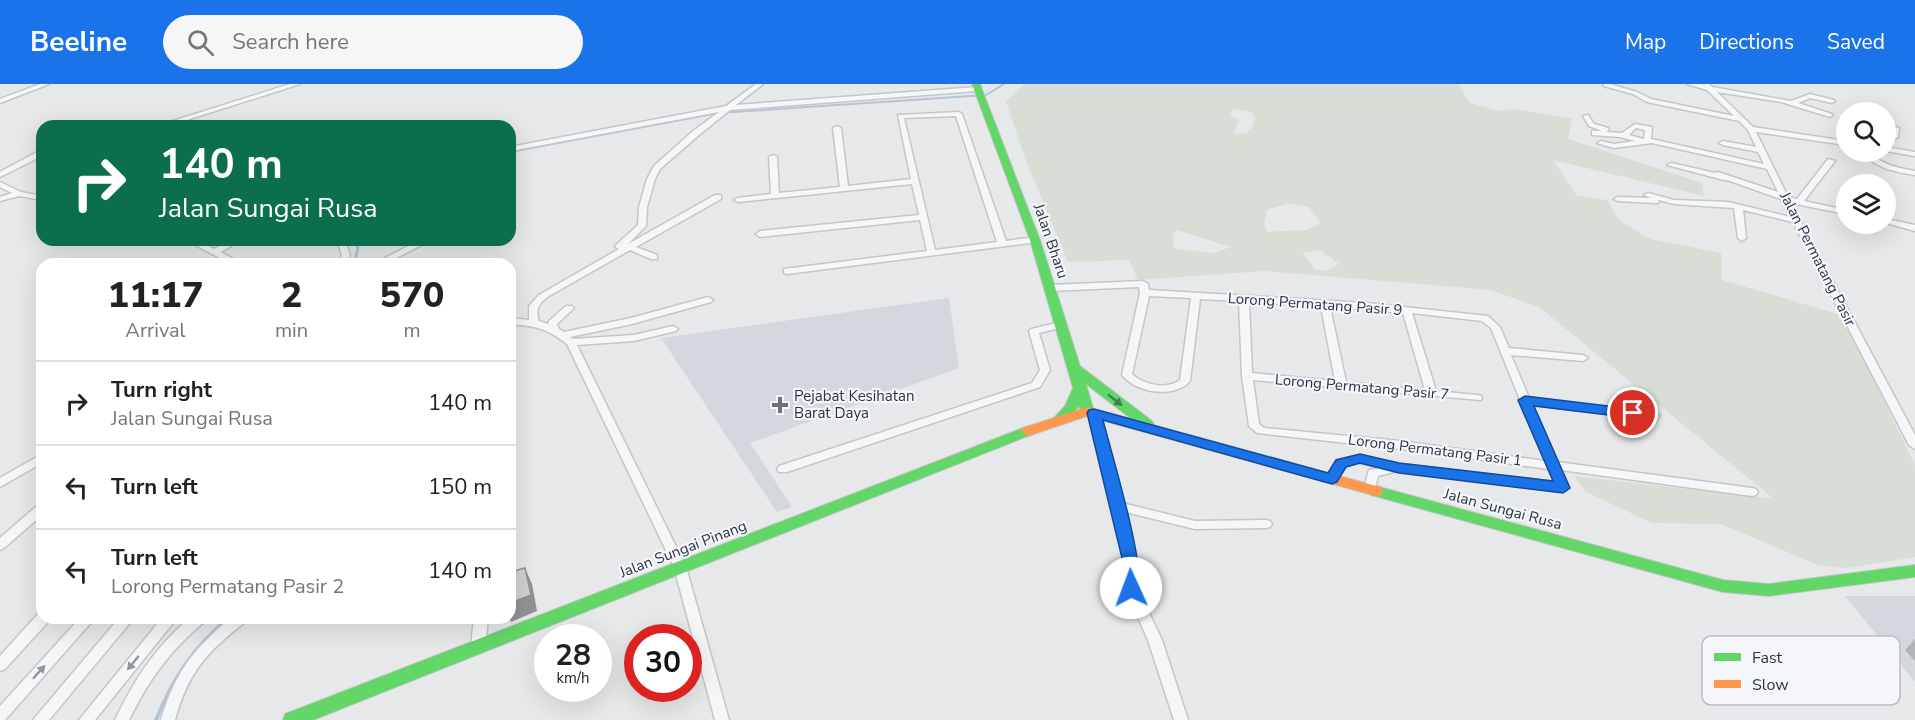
<!DOCTYPE html>
<style>
body{margin:0;font-family:"Nunito Sans",sans-serif;background:#f6f6f6;color:#222;height:100vh;display:flex;flex-direction:column;font-size:22px;white-space:nowrap}
*{box-sizing:border-box;margin:0}
p{font-size:20px;color:#767676}
.icon{flex:none;width:33px;height:33px;fill:none;stroke:currentColor;stroke-width:2;stroke-linecap:round;stroke-linejoin:round}
.map{position:relative;flex:1;overflow:hidden}
.side{position:absolute;left:36px;top:174px;width:480px;height:366px;display:flex;flex-direction:column;background:#fff;border-radius:18px;box-shadow:0 6px 24px #0002}
.side>*{flex:none}
.hud{position:absolute;left:36px;top:36px;width:480px;height:126px;border-radius:18px;box-shadow:0 6px 24px #0002;background:#0b6e4f;color:#fff;overflow:hidden}
.fabs{position:absolute;left:1836px;top:18px;display:grid;gap:12px}
.fabs a{display:grid;place-items:center;width:60px;height:60px;border-radius:50%;background:#fff;box-shadow:0 6px 24px #0002;font-size:30px}
.speed{position:absolute;left:534px;top:540px;display:flex;gap:12px;font-size:30px;font-weight:700;text-align:center}
.speed>*{display:grid;place-content:center;width:78px;height:78px;border-radius:50%;background:#fff;box-shadow:0 6px 24px #0002;line-height:1}
.speed small{font-size:15px;font-weight:400}
.speed .limit{border:9px solid #d22;background:#fff;color:#111}
.pin{position:absolute;display:grid;place-items:center;width:51px;height:51px;color:#fff;margin:-26px;border:3px solid #fff;border-radius:50%;box-shadow:0 2px 6px #0007}
.me{position:absolute;width:66px;margin:-33px;rotate:358deg;stroke-linejoin:round;filter:drop-shadow(0 0 4px #0008)}
.turn{display:flex;align-items:center;gap:21px;height:126px;padding:0 24px;font-size:27px}
.turn .icon{width:78px;height:78px;stroke-width:2.5}
.turn b{display:block;font-size:42px;line-height:51px}
.eta{display:flex;justify-content:space-evenly;align-items:center;height:102px;text-align:center}
.eta b{font-size:36px;font-weight:800;line-height:42px}
ul{padding:0;list-style:none}
li{display:flex;align-items:center;gap:18px;height:84px;padding:0 24px;border-top:2px solid #e0e0e0}
li div{flex:1}
li b{display:block;font-size:22px}
li em{font-style:normal}
header{display:flex;align-items:center;gap:36px;box-sizing:border-box;height:84px;padding:0 30px;background:#1a73e8;color:#fff}
header strong{font-size:28px}
nav{display:flex;gap:33px;margin-inline-start:auto;font-size:21px}
.search{width:420px;height:54px;background:#f6f6f6;display:flex;align-items:center;gap:15px;box-sizing:border-box;padding:0 21px;border-radius:33px;color:#767676;font-size:22px}
.map>svg:first-child{display:block}
.built{fill:#d4d7dd}
.green{fill:#d6ded6;fill-rule:evenodd}
.lines{fill:none;stroke-linecap:round;stroke-linejoin:round}
.stream-far2{stroke:#b4c4d5;stroke-width:2}
.stream-far1{stroke:#b4c4d5;stroke-width:3}
.stream{stroke:#b4c4d5;stroke-width:4}
.street-casing{stroke:#c4c6c8;stroke-width:3}
.fast-casing{stroke:#c4c6c8;stroke-width:2}
.slow-casing{stroke:#c4c6c8;stroke-width:2}
.street{fill:#f5f6f7;fill-rule:evenodd}
.fast{fill:#63d668;fill-rule:evenodd}
.slow{fill:#ff974d;fill-rule:evenodd}
.wall{fill:#b1b3b5}
.shaded-wall{fill:#909294}
.building{fill:#ced0d3;stroke:#909294;stroke-width:1.5}
.oneway{fill:#447d55}
.oneway2{fill:#90959e}
.route{fill:#1a73e8;stroke:#114b97;stroke-width:1.5}
.poi-dot{fill:#6c737f;stroke:#f4f6f9;stroke-width:2}
.labels{text-anchor:middle;stroke-width:4.5;stroke-linejoin:round;paint-order:stroke}
.street-label{font-size:15px;fill:#2b3445;stroke:#f4f6f9}
.poi-label{font-size:15px;fill:#2b3445;stroke:#f4f6f9;text-anchor:start}
.key{fill:#f4f6f9;stroke:#b8bcc3;stroke-width:1.5}
.key-label{font-size:16px;fill:#2b3445}
</style>
<header>
<strong>Beeline</strong>
<div class="search"><svg class="icon" aria-label="search" viewBox="0 0 24 24"><circle cx="10" cy="10" r="6"/><path d="M15 15l6 6"/></svg>Search here</div>
<nav><a>Map</a><a>Directions</a><a>Saved</a></nav>
</header>
<div class="map">
<svg width="1915" height="636" viewBox="0 0 1915 636">
<rect width="100%" height="100%" fill="#e6e8ea"/>
<!-- built -->
<path class="built" d="M949 214 959 284 750 359 792 423 777 428 661 254Z
M1845 512H1915V598Z"/>
<!-- green -->
<path class="green" d="M1025 0H1458L1470 19 1498 27 1516 25 1572 35 1568 55 1702 99 1704 112 1553 76 1577 112 1607 116 1619 136 1650 155 1721 169 1722 196 1838 230 1864 276 1915 381V473L1847 484 1818 481 1721 440 1652 439 1586 408 1574 392 1774 415 1539 223 1491 206 1265 187 1138 196 1129 176 1068 178 1025 74 1006 17ZM1233 25 1252 28 1255 33 1252 44 1246 49 1233 50 1239 36 1230 31ZM1290 119 1309 123 1321 139 1306 146 1267 148 1264 139 1267 126ZM1177 146 1231 163 1214 169 1175 165 1172 151ZM1320 166 1338 179V180L1330 186H1316L1302 169Z"/>
<g class="lines">
<!-- stream-far2 -->
<path class="stream-far2" d="M510 68 718 29 986 11 1004 0
M354 156 356 160"/>
<!-- stream-far1 -->
<path class="stream-far1" d="M354 180 358 164 355 158"/>
<!-- stream -->
<path class="stream" d="M156 636C173 595 194 562 229 534"/>
<defs>
<path id="street" d="M40 0H49L0 19V15Z
M290 0H300L168 42H157Z
M756 0H763L736 21 977 3 980 5 977 7 730 26 699 51 660 85 655 95 647 123 646 142 628 160 715 111H721V115L636 163 657 171V175H651L630 166 549 212C539 219 535 225 539 237L548 240 549 237 566 222H572L574 224 572 226 557 240 559 245 564 248 631 234 708 213 713 216 711 218 632 240 570 253 573 255 634 251 673 242 678 245 676 247 634 257 577 261 686 483 729 636H715L674 483 567 260C547 244 535 242 510 240V234L529 236V222L539 211 619 165 615 163 616 161 638 141 639 123 647 95 654 82 693 47 719 28 510 67V63L726 22Z
M1603 0H1610L1637 8 1651 15 1734 32 1707 6 1687 0H1709L1712 3 1791 17 1810 10 1834 16 1835 17 1832 19 1810 14 1798 19 1832 30 1833 31 1830 33 1781 18 1717 8 1753 43 1846 57V61L1756 48 1788 113 1797 115 1828 75 1835 77 1804 117 1846 126V130L1791 119 1915 351V365L1909 361 1793 138 1743 126 1746 154 1742 157 1738 154 1734 124 1674 120 1659 116 1658 119H1655L1618 117 1614 115 1618 113 1652 114 1644 111 1648 109 1674 116 1728 118 1790 133 1781 115 1727 96H1724L1667 81 1671 79 1715 89 1718 88 1778 108 1767 85 1652 59 1614 64 1597 59 1601 57 1614 60 1635 57 1620 53 1592 51V47H1602L1589 42 1583 32 1588 31 1594 40 1608 44 1609 46 1606 48 1622 49 1635 40 1652 43 1651 55 1764 80 1758 68 1723 61 1719 59 1723 57 1756 63 1748 46 1739 37 1647 18 1633 10 1604 2ZM1636 44 1645 46 1644 55 1629 51Z
M959 28 962 30 1006 157 1035 153 1038 154V158L787 190 784 189V185L927 167 920 136 760 153 756 150 760 147 919 131 912 100 738 118 734 116 738 114 771 110 769 73 773 71 777 73 779 109 840 103 833 44 837 42 841 44 848 102 911 95 898 31ZM956 32 997 158 935 166 904 34Z
M1892 42 1899 44 1898 53 1886 60V55L1891 52Z
M1886 63 1915 68V72L1886 67Z
M39 67H42V72L0 93V88Z
M1862 68H1870C1881 81 1898 84 1915 87V91C1895 88 1875 84 1862 68Z
M0 98 21 108 42 112V116L19 112 0 117V113L12 109 0 103Z
M1886 135 1915 141V147L1886 139Z
M186 156H197L214 165 231 156H241L221 168 242 180H231Z
M337 156H345L350 171 347 180H339L342 171Z
M420 156H431L385 180H374Z
M1143 197 1148 200 1149 206 1366 219 1488 232 1500 243 1509 264 1583 271 1588 274 1583 277 1511 271 1529 314 1655 329 1660 332 1655 335 1532 321 1557 378 1752 404 1756 405 1758 408 1756 411 1752 412 1561 386 1569 403 1567 406 1563 407 1397 387 1378 392 1374 408H1366L1364 405 1369 386 1381 384 1360 379 1345 382 1335 398H1327L1325 395 1337 376 1360 371 1399 380 1555 398 1549 385 1400 365 1257 349 1249 342 1242 292 1239 217 1200 215 1190 297C1174 315 1136 309 1122 291L1140 209 1139 203 1050 207 1045 204 1050 201ZM1149 212 1191 214 1180 296C1167 306 1144 301 1132 290ZM1249 218 1321 222 1335 297 1252 289ZM1330 223 1403 229 1425 306 1346 298ZM1412 229 1482 237 1491 244 1545 377 1400 357 1264 344 1259 340 1253 296 1481 316 1482 314 1481 312 1477 311 1436 307Z
M1061 238 1064 239 1066 241 1064 243 1039 249 1050 286 1040 303 787 388H779L777 385 779 382 1032 299 1040 286 1029 247 1031 245Z
M1094 326 1099 329 1122 419 1195 437 1266 436 1270 437 1272 440 1270 443 1266 444 1195 445 1125 428 1136 474 1137 504 1162 556 1188 636H1174L1148 556 1125 504 1124 474 1089 329Z
M42 370V379L0 403V394Z
M42 420V431L4 464 0 466V454L38 421Z
M42 529V534H50L48 538 5 585 0 587V572L38 530Z
M80 534H95L5 636H0V622Z
M119 534H134L49 636H33Z
M162 534H177L95 636H79Z
M190 534H206L204 538C169 567 149 596 129 636H115C134 596 156 562 190 534Z
M231 534H247L245 538C207 568 188 588 175 636H161C174 590 194 564 231 534Z
M474 534H488L485 563 483 567 478 568 473 567 471 563Z"/>
<path id="fast" d="M972 0H980L1040 156 1080 282 1152 337 1154 340 1152 343H1142L1086 300 1094 327 1092 330H1082L1079 322 1066 337H1056L1054 334 1065 322 1073 304 1030 156Z
M1028 342 1035 347 1033 350 313 636H283L285 630Z
M1376 402 1723 496 1769 500 1915 481V493L1769 512 1723 508 1371 411 1369 407 1371 403Z"/>
<path id="slow" d="M1087 323 1376 402 1381 403 1383 407 1381 411 1376 412 1087 332 1028 352 1021 347 1023 344Z"/>
</defs>
<!-- street casing -->
<use href="#street" class="street-casing"/>
<!-- fast casing -->
<use href="#fast" class="fast-casing"/>
<!-- slow casing -->
<use href="#slow" class="slow-casing"/>
<!-- street -->
<use href="#street" class="street"/>
<!-- fast -->
<use href="#fast" class="fast"/>
<!-- slow -->
<use href="#slow" class="slow"/>
</g>
<!-- wall -->
<path class="wall" d="M1915 555V577L1905 566Z"/>
<!-- shaded-wall -->
<path class="shaded-wall" d="M525 484 532 500 537 527 511 538 509 534 510 519Z"/>
<!-- building -->
<path class="building" d="M525 484 531 511 510 519V488Z"/>
<!-- one-way arrows -->
<defs><path id="oneway-solid" d="M-6-.8H1V-3.2L6.5 0L1 3.2V.8H-6Z" transform="scale(1.5)"/></defs>
<use class="oneway" href="#oneway-solid" transform="translate(1115 316) rotate(38)"/>
<g class="oneway2">
<use href="#oneway-solid" transform="translate(133 579) rotate(129)"/>
<use href="#oneway-solid" transform="translate(39 588) rotate(-48)"/>
</g>
<!-- route -->
<path class="route" d="M1525 312 1633 325 1640 329 1633 334 1534 322 1570 404 1563 409 1399 389 1360 379 1346 383 1337 398 1332 400 1103 336C1110 365 1148 487 1137 508L1131 510 1125 508 1123 504 1122 474 1087 329 1089 326 1094 325 1328 389 1336 376 1360 370 1399 379 1553 397 1518 316Z"/>
<!-- markers -->
<path class="poi-dot" d="M777 312h6v6h6v6h-6v6h-6v-6h-6v-6h6z"/>
<g class="labels">
<!-- street labels -->
<g class="street-label">
<text transform="translate(1051 157) rotate(71)" y="5">Jalan Bharu</text>
<text transform="translate(1818 175) rotate(63)" y="5">Jalan Permatang Pasir</text>
<text transform="translate(1315 220) rotate(4)" y="5">Lorong Permatang Pasir 9</text>
<text transform="translate(1362 303) rotate(5)" y="5">Lorong Permatang Pasir 7</text>
<text transform="translate(1435 366) rotate(7)" y="5">Lorong Permatang Pasir 1</text>
<text transform="translate(1503 425) rotate(15)" y="5">Jalan Sungai Rusa</text>
<text transform="translate(683 465) rotate(-21)" y="5">Jalan Sungai Pinang</text>
</g>
<!-- poi labels -->
<g class="poi-label">
<text x="794" y="317">Pejabat Kesihatan<tspan x="794" dy="17">Barat Daya</tspan></text>
</g>
</g>
<!-- legend -->
<rect x="1702" y="552" width="198" height="69" rx="9" class="key"/>
<rect x="1714" y="569" width="27" height="8" fill="#63d668"/>
<rect x="1714" y="596" width="27" height="8" fill="#ff974d"/>
<g class="key-label">
<text x="1752" y="579">Fast</text>
<text x="1752" y="606">Slow</text>
</g>
</svg>
<div class="fabs">
<a><svg class="icon" aria-label="search" viewBox="0 0 24 24"><circle cx="10" cy="10" r="6"/><path d="M15 15l6 6"/></svg></a>
<a><svg class="icon" aria-label="layers" viewBox="0 0 24 24"><path d="M12 4l9 5-9 5-9-5zM3 14l9 5 9-5"/></svg></a>
</div>
<div class="speed"><div>28<small>km/h</small></div><div class="limit">30</div></div>
<div class="pin" style="left:1633px;top:329px;background:#d93025"><svg class="icon" aria-label="arrive" viewBox="0 0 24 24"><path d="M6 21V4h12l-3 4 3 4H6"/></svg></div>
<svg class="me" style="left:1131px;top:504px" viewBox="-20 -20 40 40"><circle r="19" fill="#fff"/><path d="M0-13L10 11 0 6-10 11z" fill="#1a73e8"/></svg>
<div class="hud">
<div class="turn"><svg class="icon" aria-label="right" viewBox="0 0 24 24"><path d="M7 20v-9h11M14 6l5 5-5 5"/></svg><div><b>140 m</b>Jalan Sungai Rusa</div></div>
</div>
<section class="side">
<div class="eta">
<div><b>11:17</b><p>Arrival</p></div>
<div><b>2</b><p>min</p></div>
<div><b>570</b><p>m</p></div>
</div>
<ul>
<li><svg class="icon" aria-label="right" viewBox="0 0 24 24"><path d="M7 20v-9h11M14 6l5 5-5 5"/></svg><div><b>Turn right</b><p>Jalan Sungai Rusa</p></div><em>140 m</em></li>
<li><svg class="icon" aria-label="left" viewBox="0 0 24 24"><path d="M17 20v-9H6M10 6l-5 5 5 5"/></svg><div><b>Turn left</b></div><em>150 m</em></li>
<li><svg class="icon" aria-label="left" viewBox="0 0 24 24"><path d="M17 20v-9H6M10 6l-5 5 5 5"/></svg><div><b>Turn left</b><p>Lorong Permatang Pasir 2</p></div><em>140 m</em></li>
</ul>
</section>
</div>
